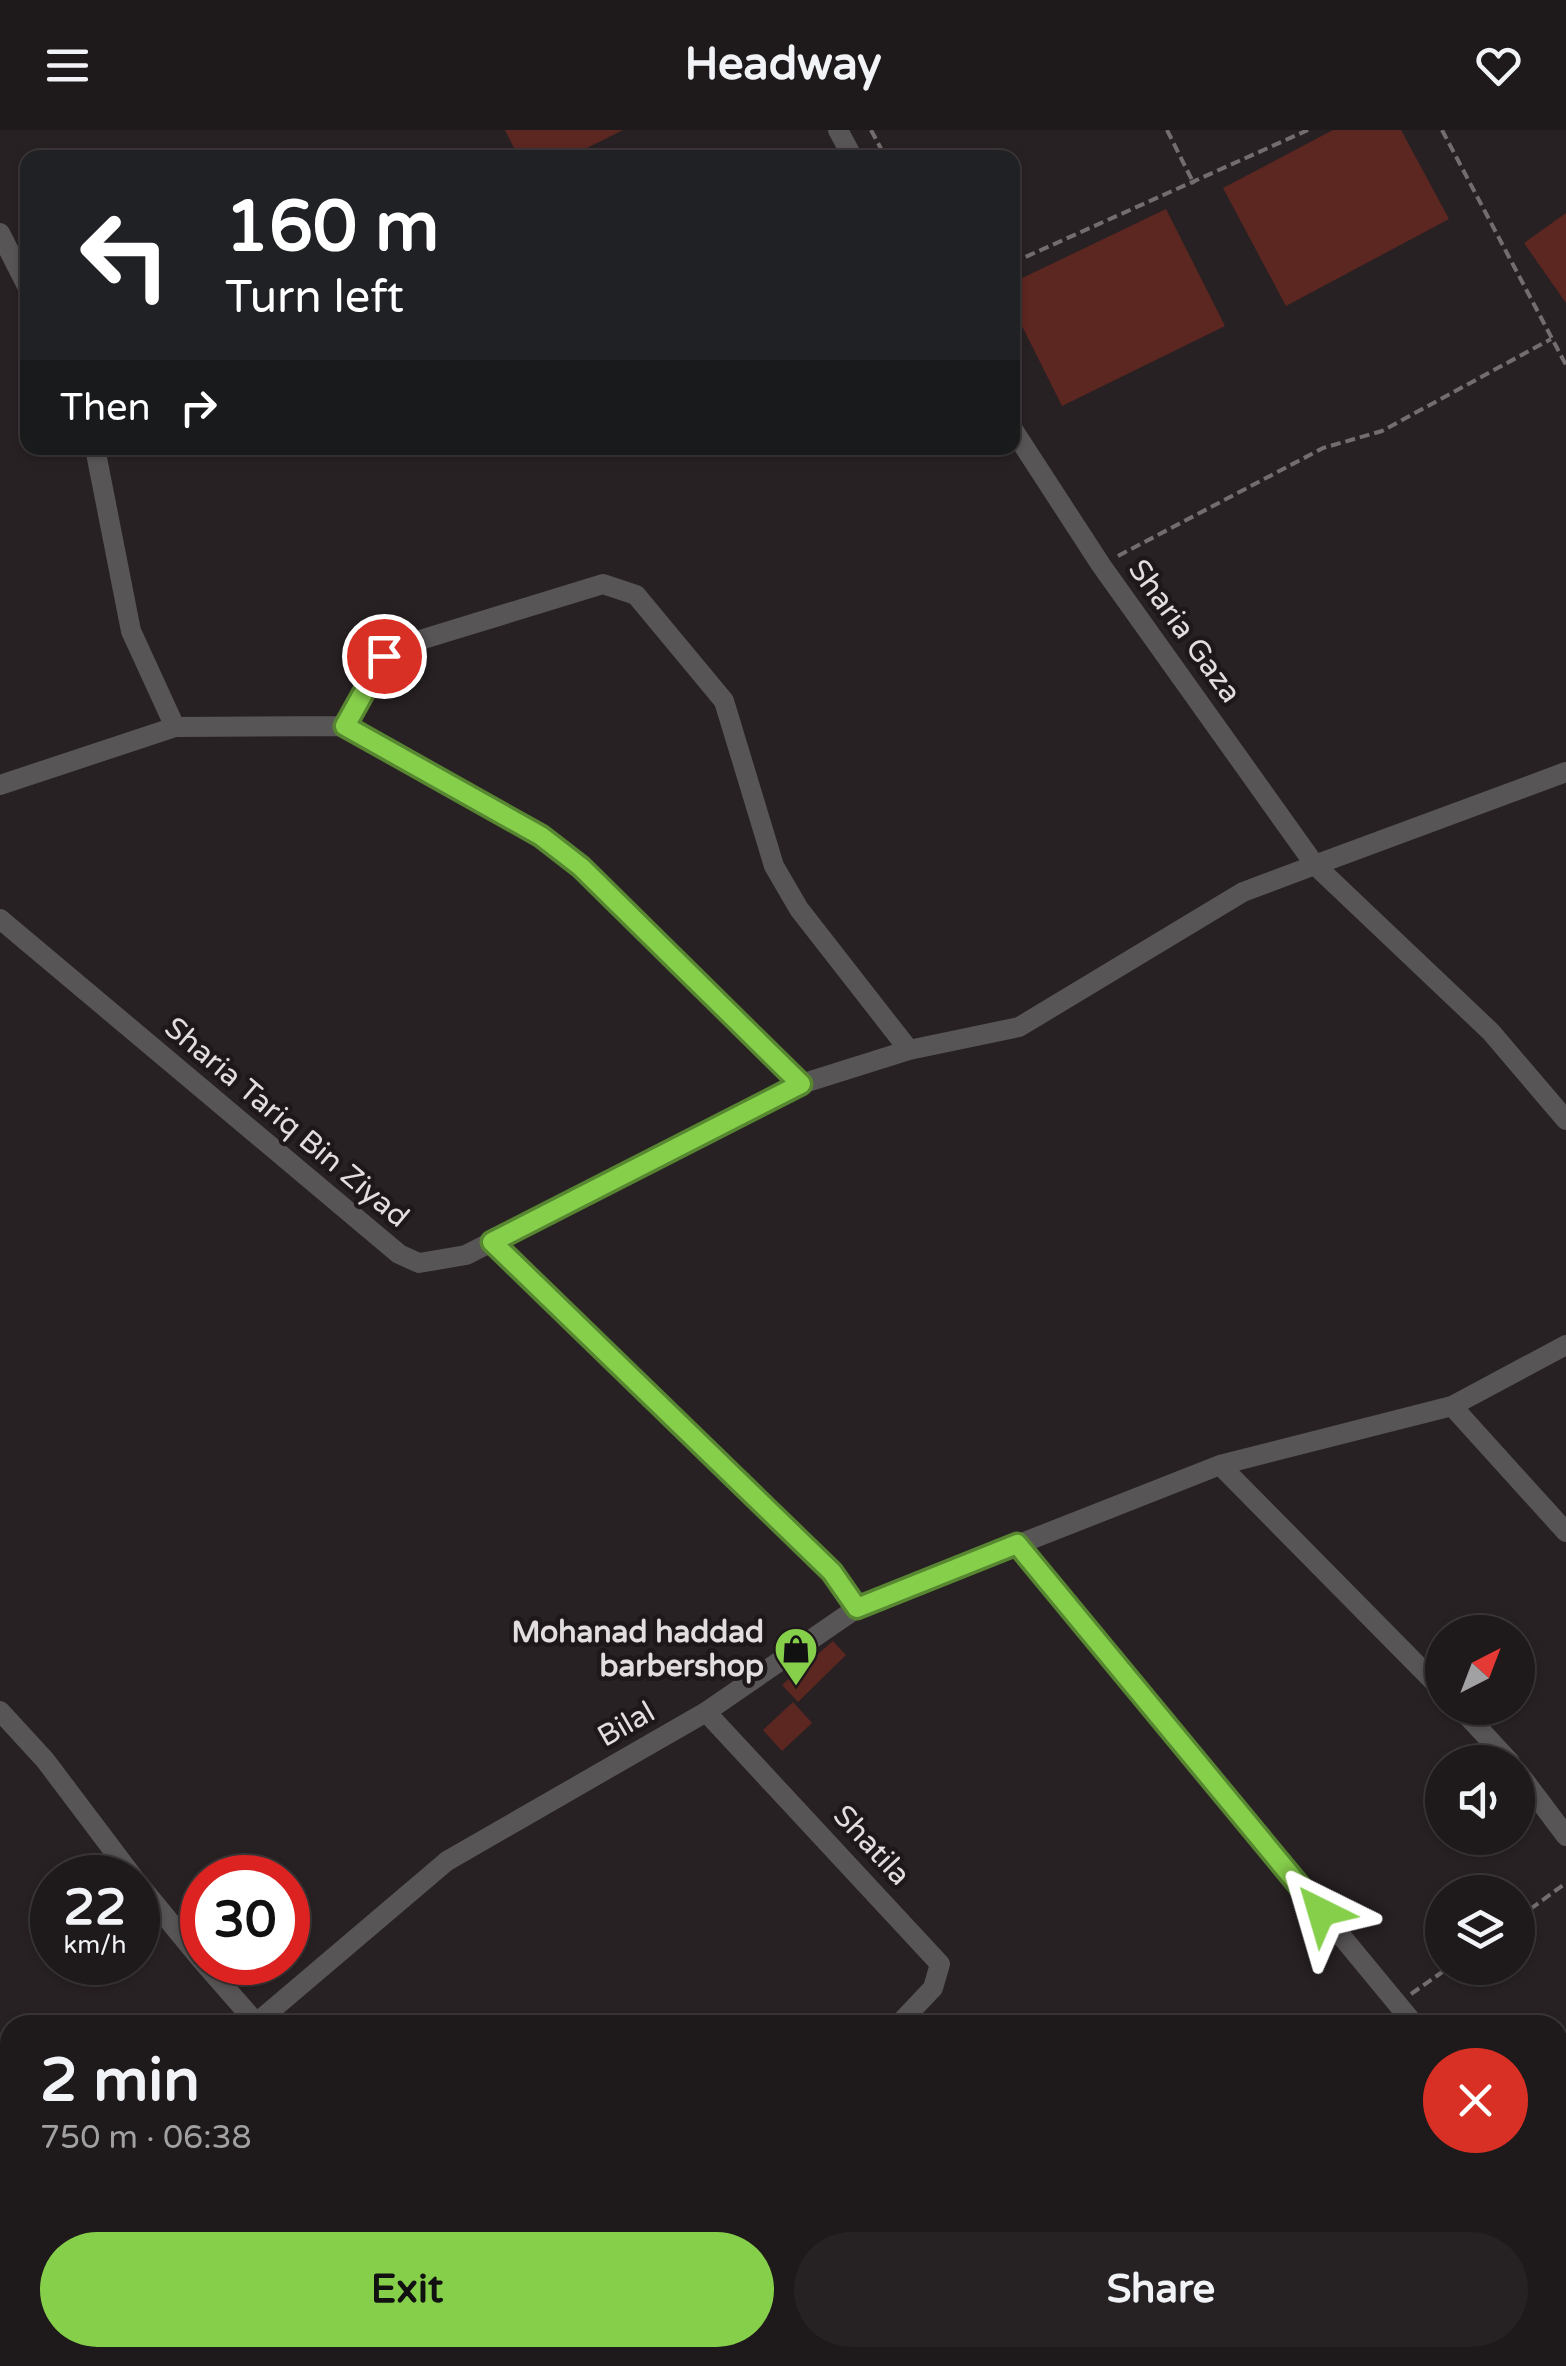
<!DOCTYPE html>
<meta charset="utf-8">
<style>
body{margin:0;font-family:"Varela Round",sans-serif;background:#262223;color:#f1f3f6;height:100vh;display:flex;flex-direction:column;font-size:38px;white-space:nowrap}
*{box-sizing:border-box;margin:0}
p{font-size:32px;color:#a1a0a2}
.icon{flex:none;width:55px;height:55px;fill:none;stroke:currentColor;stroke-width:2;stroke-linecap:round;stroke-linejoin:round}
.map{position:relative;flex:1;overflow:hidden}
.side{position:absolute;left:0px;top:1885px;width:1568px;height:352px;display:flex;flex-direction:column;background:#1e191a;border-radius:30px 30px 0 0;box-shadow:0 2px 8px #0004,0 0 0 2px #3c3839}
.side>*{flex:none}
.guide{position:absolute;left:20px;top:20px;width:1000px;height:305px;border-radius:20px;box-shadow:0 2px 8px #0004,0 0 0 2px #3c3839;background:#202124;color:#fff;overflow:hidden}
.needle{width:65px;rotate:42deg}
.controls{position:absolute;left:1425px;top:1485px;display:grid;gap:20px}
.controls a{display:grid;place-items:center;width:110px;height:110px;border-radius:50%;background:#1e191a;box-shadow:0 2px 8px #0004,0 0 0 2px #3c3839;font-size:50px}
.speed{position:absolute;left:30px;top:1725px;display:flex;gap:20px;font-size:50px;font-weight:700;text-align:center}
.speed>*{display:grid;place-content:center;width:130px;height:130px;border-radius:50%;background:#1e191a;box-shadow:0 2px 8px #0004,0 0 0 2px #3c3839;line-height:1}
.speed small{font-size:25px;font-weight:400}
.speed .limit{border:15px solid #d22;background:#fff;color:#111}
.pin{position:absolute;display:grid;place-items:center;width:85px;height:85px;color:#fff;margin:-42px;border:5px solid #fff;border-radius:50%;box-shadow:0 2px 10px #0007}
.me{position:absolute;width:110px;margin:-55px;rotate:320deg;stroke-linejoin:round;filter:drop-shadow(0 0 8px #0008)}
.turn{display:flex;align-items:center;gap:35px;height:210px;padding:0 40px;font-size:45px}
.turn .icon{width:130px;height:130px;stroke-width:2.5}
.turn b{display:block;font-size:70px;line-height:85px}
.then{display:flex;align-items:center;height:95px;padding:0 40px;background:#0003;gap:20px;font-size:38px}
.round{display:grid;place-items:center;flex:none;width:105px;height:105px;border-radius:52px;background:#262223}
.head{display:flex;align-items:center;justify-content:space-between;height:170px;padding:0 40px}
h1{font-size:60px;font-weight:800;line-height:75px}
.button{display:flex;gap:20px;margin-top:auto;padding:20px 40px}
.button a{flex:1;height:115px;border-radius:60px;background:#86cf4b;color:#111;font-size:40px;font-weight:800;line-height:115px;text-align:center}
.button a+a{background:#262223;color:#f1f3f6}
header{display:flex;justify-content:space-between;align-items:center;height:130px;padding:0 40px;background:#1e191a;font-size:45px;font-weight:800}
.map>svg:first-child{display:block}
.building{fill:#5c2621}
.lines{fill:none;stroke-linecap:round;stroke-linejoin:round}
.path{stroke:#746d6f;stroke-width:4;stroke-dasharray:10 5;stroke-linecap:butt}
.minor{stroke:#585557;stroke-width:20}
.route-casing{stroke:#578731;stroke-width:25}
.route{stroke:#86cf4b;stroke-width:18}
.labels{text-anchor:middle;stroke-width:9;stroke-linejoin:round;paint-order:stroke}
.street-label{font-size:30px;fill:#e2dddf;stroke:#1e181a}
.poi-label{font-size:30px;font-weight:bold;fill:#e2dddf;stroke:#1e181a;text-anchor:end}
</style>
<header><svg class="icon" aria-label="menu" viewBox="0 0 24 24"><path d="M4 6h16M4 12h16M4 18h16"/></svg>Headway<svg class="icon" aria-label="heart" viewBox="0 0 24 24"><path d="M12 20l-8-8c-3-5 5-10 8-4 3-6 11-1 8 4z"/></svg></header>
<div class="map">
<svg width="1566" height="2236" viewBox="0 0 1566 2236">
<rect width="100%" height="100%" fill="#282123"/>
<!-- building -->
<path class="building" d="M505 0H623L567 28H519Z
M1333 0H1401L1449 89 1286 176 1223 58Z
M1166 79 1225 196 1062 276 1012 176V153Z
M1566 83V173L1524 113Z
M833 1511 846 1525 798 1572 782 1555Z
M793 1572 812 1593 782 1621 763 1600Z"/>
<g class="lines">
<!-- path -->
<path class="path" d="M871 0 886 28
M1167 0 1194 54
M1442 0 1566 235
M1012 133 1308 0
M1118 426 1323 318 1382 301 1551 209
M1518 1788 1566 1753
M1411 1864 1448 1838"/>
<!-- minor -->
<path class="minor" d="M838 0 853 28
M0 103 28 158
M1012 298 1101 435 1315 735 1566 642
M95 318 131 501 175 597
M345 596 384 526 394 518 603 454 636 465 724 571 774 736 799 779 909 920
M0 655 175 597 345 596 541 706 581 737 801 954 466 1125 419 1133 399 1124 0 789
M801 954 909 920 1019 897 1243 762 1315 735 1491 902 1566 990
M1452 1276 1566 1402
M1220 1335 1452 1276 1566 1215
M1017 1414 1415 1895
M857 1478 1220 1335 1442 1560
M1460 1578 1510 1632
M0 1581 45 1630 134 1748
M706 1582 940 1834 933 1858 898 1895
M1518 1642 1566 1706
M138 1753 202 1831
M203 1832 258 1895
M254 1895 447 1731 706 1582 857 1478 832 1442 492 1112
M1558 2038 1566 2039
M0 2207 10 2219
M18 2228 25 2236
M40 2228 49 2236
M226 2228 233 2236
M522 2228 528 2236
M1134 2228 1142 2236"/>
</g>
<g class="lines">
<defs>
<path id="route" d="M384 526 345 596 541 706 581 737 801 954 492 1112 832 1442 857 1478 1017 1414 1321 1782"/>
</defs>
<!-- route casing -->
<use href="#route" class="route-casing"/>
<!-- route -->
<use href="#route" class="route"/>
</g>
<!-- icons -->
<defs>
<symbol id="shop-pin" viewBox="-11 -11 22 30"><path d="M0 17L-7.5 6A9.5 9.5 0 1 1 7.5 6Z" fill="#86cf4b" stroke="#1e181a"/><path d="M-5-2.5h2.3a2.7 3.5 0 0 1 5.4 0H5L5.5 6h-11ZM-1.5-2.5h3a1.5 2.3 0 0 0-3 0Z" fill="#111"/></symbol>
</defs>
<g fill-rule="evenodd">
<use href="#shop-pin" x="771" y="1494" width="50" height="68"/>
</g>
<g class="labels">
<!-- street labels -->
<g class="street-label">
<text transform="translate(1185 501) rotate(54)" y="10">Sharia Gaza</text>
<text transform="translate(287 992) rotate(40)" y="10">Sharia Tariq Bin Ziyad</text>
<text transform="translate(626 1594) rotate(-30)" y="10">Bilal</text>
<text transform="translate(872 1715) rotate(47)" y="10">Shatila</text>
</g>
<!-- poi labels -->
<g class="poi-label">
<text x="764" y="1512">Mohanad haddad<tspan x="764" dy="34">barbershop</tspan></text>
</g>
</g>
</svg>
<div class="controls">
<a><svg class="needle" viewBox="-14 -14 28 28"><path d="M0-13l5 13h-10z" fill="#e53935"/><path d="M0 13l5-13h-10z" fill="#a1a0a2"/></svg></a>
<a><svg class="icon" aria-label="sound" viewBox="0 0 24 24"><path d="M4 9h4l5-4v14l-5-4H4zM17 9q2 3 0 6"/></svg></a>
<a><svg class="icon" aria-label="layers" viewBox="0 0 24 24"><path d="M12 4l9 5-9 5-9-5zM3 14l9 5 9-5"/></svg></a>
</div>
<div class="speed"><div>22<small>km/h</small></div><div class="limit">30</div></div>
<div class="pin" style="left:384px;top:526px;background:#d93025"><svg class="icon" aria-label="arrive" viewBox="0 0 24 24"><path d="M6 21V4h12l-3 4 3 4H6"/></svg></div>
<svg class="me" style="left:1321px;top:1782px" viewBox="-20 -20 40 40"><path d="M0-17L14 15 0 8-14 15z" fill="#86cf4b" stroke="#fff" stroke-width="4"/></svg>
<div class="guide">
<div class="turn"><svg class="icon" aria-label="left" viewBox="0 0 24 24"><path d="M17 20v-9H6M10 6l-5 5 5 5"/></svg><div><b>160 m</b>Turn left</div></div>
<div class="then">Then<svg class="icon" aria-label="right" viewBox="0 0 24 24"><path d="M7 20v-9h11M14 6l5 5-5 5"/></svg></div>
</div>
<section class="side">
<div class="head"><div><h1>2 min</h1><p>750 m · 06:38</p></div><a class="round" style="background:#d93025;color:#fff"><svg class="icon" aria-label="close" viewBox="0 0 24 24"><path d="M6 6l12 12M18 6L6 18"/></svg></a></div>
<div class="button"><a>Exit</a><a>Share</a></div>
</section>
</div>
